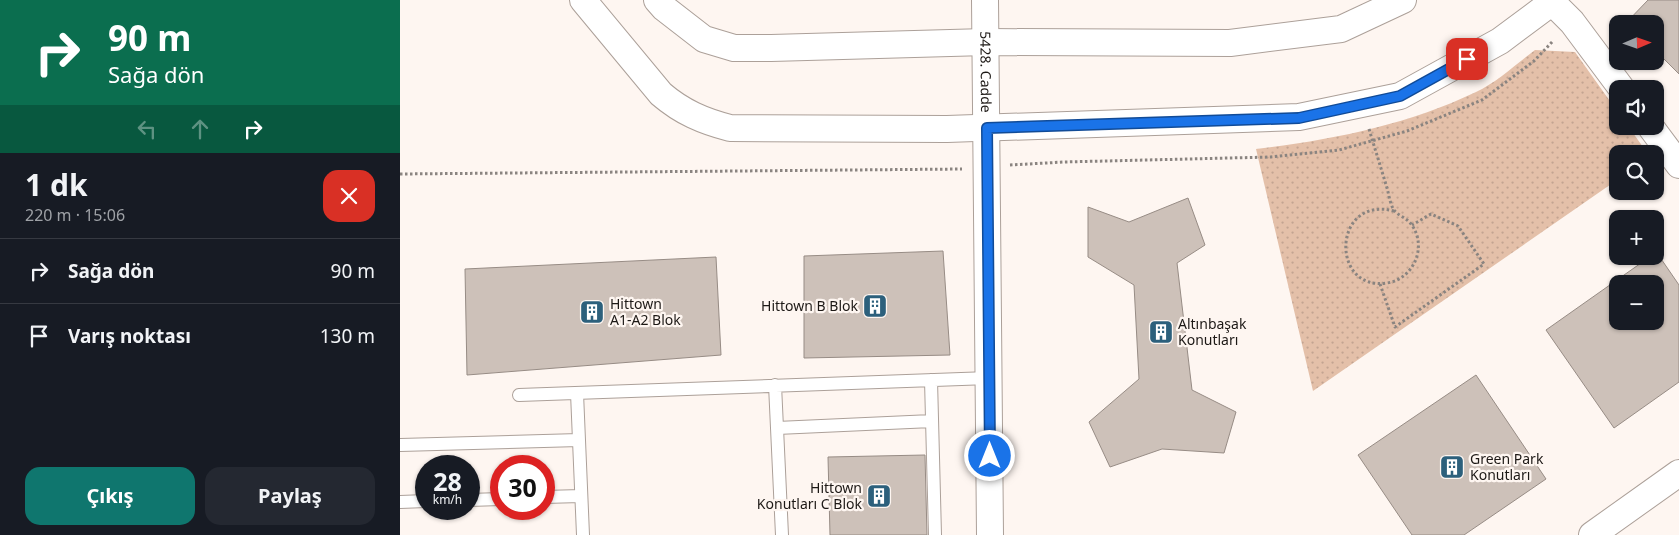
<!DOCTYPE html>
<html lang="tr">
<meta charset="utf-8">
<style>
body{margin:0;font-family:"Noto Sans",sans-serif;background:#242831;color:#f1f3f6;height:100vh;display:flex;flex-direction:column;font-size:19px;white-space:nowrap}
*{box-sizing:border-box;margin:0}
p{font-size:16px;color:#9ea1a6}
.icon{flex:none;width:28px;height:28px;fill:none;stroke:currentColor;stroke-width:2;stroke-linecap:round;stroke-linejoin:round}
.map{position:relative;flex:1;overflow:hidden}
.side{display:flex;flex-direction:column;background:#171b24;width:400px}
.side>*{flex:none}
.hud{background:#0b6e4f;color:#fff;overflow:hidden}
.needle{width:32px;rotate:88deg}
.tools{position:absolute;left:1209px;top:15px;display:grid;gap:10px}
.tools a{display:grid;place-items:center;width:55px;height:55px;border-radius:10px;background:#171b24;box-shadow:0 1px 4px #0004;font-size:25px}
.speed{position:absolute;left:15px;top:455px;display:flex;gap:10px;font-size:25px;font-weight:700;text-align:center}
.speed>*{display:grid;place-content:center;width:65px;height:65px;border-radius:50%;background:#171b24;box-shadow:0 1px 4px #0004;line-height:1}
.speed small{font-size:12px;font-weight:400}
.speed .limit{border:8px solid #d22;background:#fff;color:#111}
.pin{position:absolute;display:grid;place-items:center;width:42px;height:42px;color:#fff;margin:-21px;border-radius:10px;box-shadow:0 2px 8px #0006}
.me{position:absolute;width:55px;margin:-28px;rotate:0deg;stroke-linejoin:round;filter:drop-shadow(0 0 4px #0008)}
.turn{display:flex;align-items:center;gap:18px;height:105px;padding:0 25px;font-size:22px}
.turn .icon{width:65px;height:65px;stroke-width:2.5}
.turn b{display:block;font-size:35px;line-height:42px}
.lanes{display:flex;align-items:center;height:48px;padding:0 25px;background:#0003;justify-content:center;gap:25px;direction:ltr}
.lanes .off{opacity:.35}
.round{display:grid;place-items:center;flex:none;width:52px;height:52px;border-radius:15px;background:#242831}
.head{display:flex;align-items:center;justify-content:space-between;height:85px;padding:0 25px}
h1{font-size:30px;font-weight:700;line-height:38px}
.button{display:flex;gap:10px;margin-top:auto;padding:10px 25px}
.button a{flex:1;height:58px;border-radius:15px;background:#0f766e;color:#fff;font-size:20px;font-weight:700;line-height:58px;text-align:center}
.button a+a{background:#242831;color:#f1f3f6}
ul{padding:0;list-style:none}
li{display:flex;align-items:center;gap:15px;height:65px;padding:0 25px;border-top:1px solid #363941}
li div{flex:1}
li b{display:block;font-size:19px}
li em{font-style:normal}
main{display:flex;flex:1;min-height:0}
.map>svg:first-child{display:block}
.park{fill:url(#park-dots)}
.building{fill:#cdc1b9;stroke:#978c85;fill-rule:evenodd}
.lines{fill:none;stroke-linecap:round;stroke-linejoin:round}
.lane-casing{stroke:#aca099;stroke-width:14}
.street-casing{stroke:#aca099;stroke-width:28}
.path{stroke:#8a8480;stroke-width:3;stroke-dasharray:2.5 2.5;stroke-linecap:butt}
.lane{stroke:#fff;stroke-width:12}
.street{stroke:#fff;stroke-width:26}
.route-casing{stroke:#114b97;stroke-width:12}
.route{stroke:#1a73e8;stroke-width:9}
.labels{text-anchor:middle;stroke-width:4.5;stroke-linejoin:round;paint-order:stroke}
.street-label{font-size:14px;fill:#1d1916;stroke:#fef6f1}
.poi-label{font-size:14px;fill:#1d1916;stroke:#fef6f1;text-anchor:start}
</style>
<main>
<section class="side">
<div class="hud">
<div class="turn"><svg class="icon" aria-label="right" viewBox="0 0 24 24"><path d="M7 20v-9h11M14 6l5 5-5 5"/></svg><div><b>90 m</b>Sağa dön</div></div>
<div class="lanes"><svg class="icon off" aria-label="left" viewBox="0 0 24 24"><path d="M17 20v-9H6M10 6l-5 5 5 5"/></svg><svg class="icon off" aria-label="ahead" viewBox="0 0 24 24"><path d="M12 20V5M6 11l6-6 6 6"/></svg><svg class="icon" aria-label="right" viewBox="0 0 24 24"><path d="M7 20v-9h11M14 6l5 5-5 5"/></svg></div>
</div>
<div class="head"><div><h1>1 dk</h1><p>220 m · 15:06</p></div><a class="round" style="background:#d93025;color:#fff"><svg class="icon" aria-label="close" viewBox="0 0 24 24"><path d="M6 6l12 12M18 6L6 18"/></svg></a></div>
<ul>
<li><svg class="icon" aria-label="right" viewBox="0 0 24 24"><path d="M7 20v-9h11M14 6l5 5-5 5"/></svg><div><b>Sağa dön</b></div><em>90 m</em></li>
<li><svg class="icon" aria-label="arrive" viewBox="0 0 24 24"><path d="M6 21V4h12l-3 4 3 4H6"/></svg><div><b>Varış noktası</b></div><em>130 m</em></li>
</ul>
<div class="button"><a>Çıkış</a><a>Paylaş</a></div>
</section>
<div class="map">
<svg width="1279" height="535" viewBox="0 0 1279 535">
<defs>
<pattern id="park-dots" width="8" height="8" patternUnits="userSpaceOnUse" patternTransform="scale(1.25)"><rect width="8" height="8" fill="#e4c0a9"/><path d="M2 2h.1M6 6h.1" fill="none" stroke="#c3a491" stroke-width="1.8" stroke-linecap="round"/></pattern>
</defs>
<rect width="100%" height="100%" fill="#fef6f1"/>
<!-- park -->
<path class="park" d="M1135 50 1175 52 1217 111 1218 126H1228L1248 154H1218L1217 180 913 391 856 149C932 140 1007 125 1076 92 1097 82 1116 64 1135 50Z"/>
<!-- building -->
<path class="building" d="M1248 0H1279V74L1255 50V24H1225Z
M788 198 805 245 777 263 792 390 836 412 824 453 762 449 710 467 689 422 739 379 734 285 688 257V207L729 222Z
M1255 250 1279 285V382L1214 428 1146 330 1251 256H1255ZM1218 284H1255V321H1218Z
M543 251 550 355 404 358V256Z
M316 257 321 355 67 375 65 269Z
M1076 375 1146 479 1064 535H1012L958 455Z
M525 455 527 535H430L428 457Z"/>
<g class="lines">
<defs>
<path id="lane" d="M531 380 535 535
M375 385 382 535
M177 393 183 535
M119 395 589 378
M377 428 532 421
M0 445 179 440
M144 497 181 496
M69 500 101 499
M0 502 26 501"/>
<g id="street">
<path d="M183 0 261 94C282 112 303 121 330 128L547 129 899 117 1000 96 1100 41 1155 0"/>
<path d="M257 0 264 8 304 39 334 48H371L586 42 830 43 941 29 1003 0"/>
<path id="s1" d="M585 0 590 535"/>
<path d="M1153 3 1172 22 1222 89"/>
<path d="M1250 126 1279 165"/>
<path d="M1192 535 1279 473"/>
</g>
</defs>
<!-- lane casing -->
<use href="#lane" class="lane-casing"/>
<!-- street casing -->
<use href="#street" class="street-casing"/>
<!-- path -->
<path class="path" d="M969 129C975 149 981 168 987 188 989 195 990 204 994 210 997 215 1007 218 1011 224 1028 246 1014 279 987 283 930 292 932 195 994 211
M610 165 664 162 871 157 939 150 1007 131 1082 100 1134 61 1153 41
M0 174 562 169
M980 284 995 327 1084 264 1058 226 1031 214 1012 225"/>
<!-- lane -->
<use href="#lane" class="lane"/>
<!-- street -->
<use href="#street" class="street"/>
</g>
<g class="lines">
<defs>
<path id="route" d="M590 456 587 128 899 118 1000 96 1067 59"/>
</defs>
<!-- route casing -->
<use href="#route" class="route-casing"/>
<!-- route -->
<use href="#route" class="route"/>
</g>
<!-- icons -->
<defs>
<symbol id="building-square" viewBox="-11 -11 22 22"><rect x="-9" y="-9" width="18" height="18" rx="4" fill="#2c607c" stroke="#fef6f1"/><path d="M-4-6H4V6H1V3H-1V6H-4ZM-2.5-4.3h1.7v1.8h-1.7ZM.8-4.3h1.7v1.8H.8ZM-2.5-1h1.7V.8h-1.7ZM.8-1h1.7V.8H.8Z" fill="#fff"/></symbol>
</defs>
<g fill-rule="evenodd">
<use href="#building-square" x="461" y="292" width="28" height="28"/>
<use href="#building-square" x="178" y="298" width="28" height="28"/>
<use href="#building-square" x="747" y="318" width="28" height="28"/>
<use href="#building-square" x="1038" y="453" width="28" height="28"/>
<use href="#building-square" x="465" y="482" width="28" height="28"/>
</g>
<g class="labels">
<!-- street labels -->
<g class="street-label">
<text dy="5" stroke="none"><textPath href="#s1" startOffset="72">5428. Cadde</textPath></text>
</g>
<!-- poi labels -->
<g class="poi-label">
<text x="210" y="309">Hittown<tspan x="210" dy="16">A1-A2 Blok</tspan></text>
<text x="458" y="311" text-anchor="end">Hittown B Blok</text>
<text x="778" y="329">Altınbaşak<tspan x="778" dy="16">Konutları</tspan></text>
<text x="1070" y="464">Green Park<tspan x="1070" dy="16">Konutları</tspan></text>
<text x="462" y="493" text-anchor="end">Hittown<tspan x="462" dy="16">Konutları C Blok</tspan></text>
</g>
</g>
</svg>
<div class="tools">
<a><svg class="needle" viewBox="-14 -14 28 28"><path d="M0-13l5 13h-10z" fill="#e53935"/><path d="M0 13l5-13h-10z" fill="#9ea1a6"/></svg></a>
<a><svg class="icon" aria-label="sound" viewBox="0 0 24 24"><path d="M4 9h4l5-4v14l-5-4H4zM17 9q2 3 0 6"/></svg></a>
<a><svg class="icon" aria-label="search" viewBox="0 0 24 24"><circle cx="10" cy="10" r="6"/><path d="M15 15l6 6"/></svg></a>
<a>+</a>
<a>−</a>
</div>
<div class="speed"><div>28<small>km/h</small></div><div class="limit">30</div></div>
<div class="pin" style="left:1067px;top:59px;background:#d93025"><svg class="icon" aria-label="arrive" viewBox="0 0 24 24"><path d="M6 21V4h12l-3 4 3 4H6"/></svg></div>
<svg class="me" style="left:590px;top:456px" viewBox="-20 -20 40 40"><circle r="17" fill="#1a73e8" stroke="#fff" stroke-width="3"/><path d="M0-11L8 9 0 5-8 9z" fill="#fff"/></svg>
</div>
</main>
